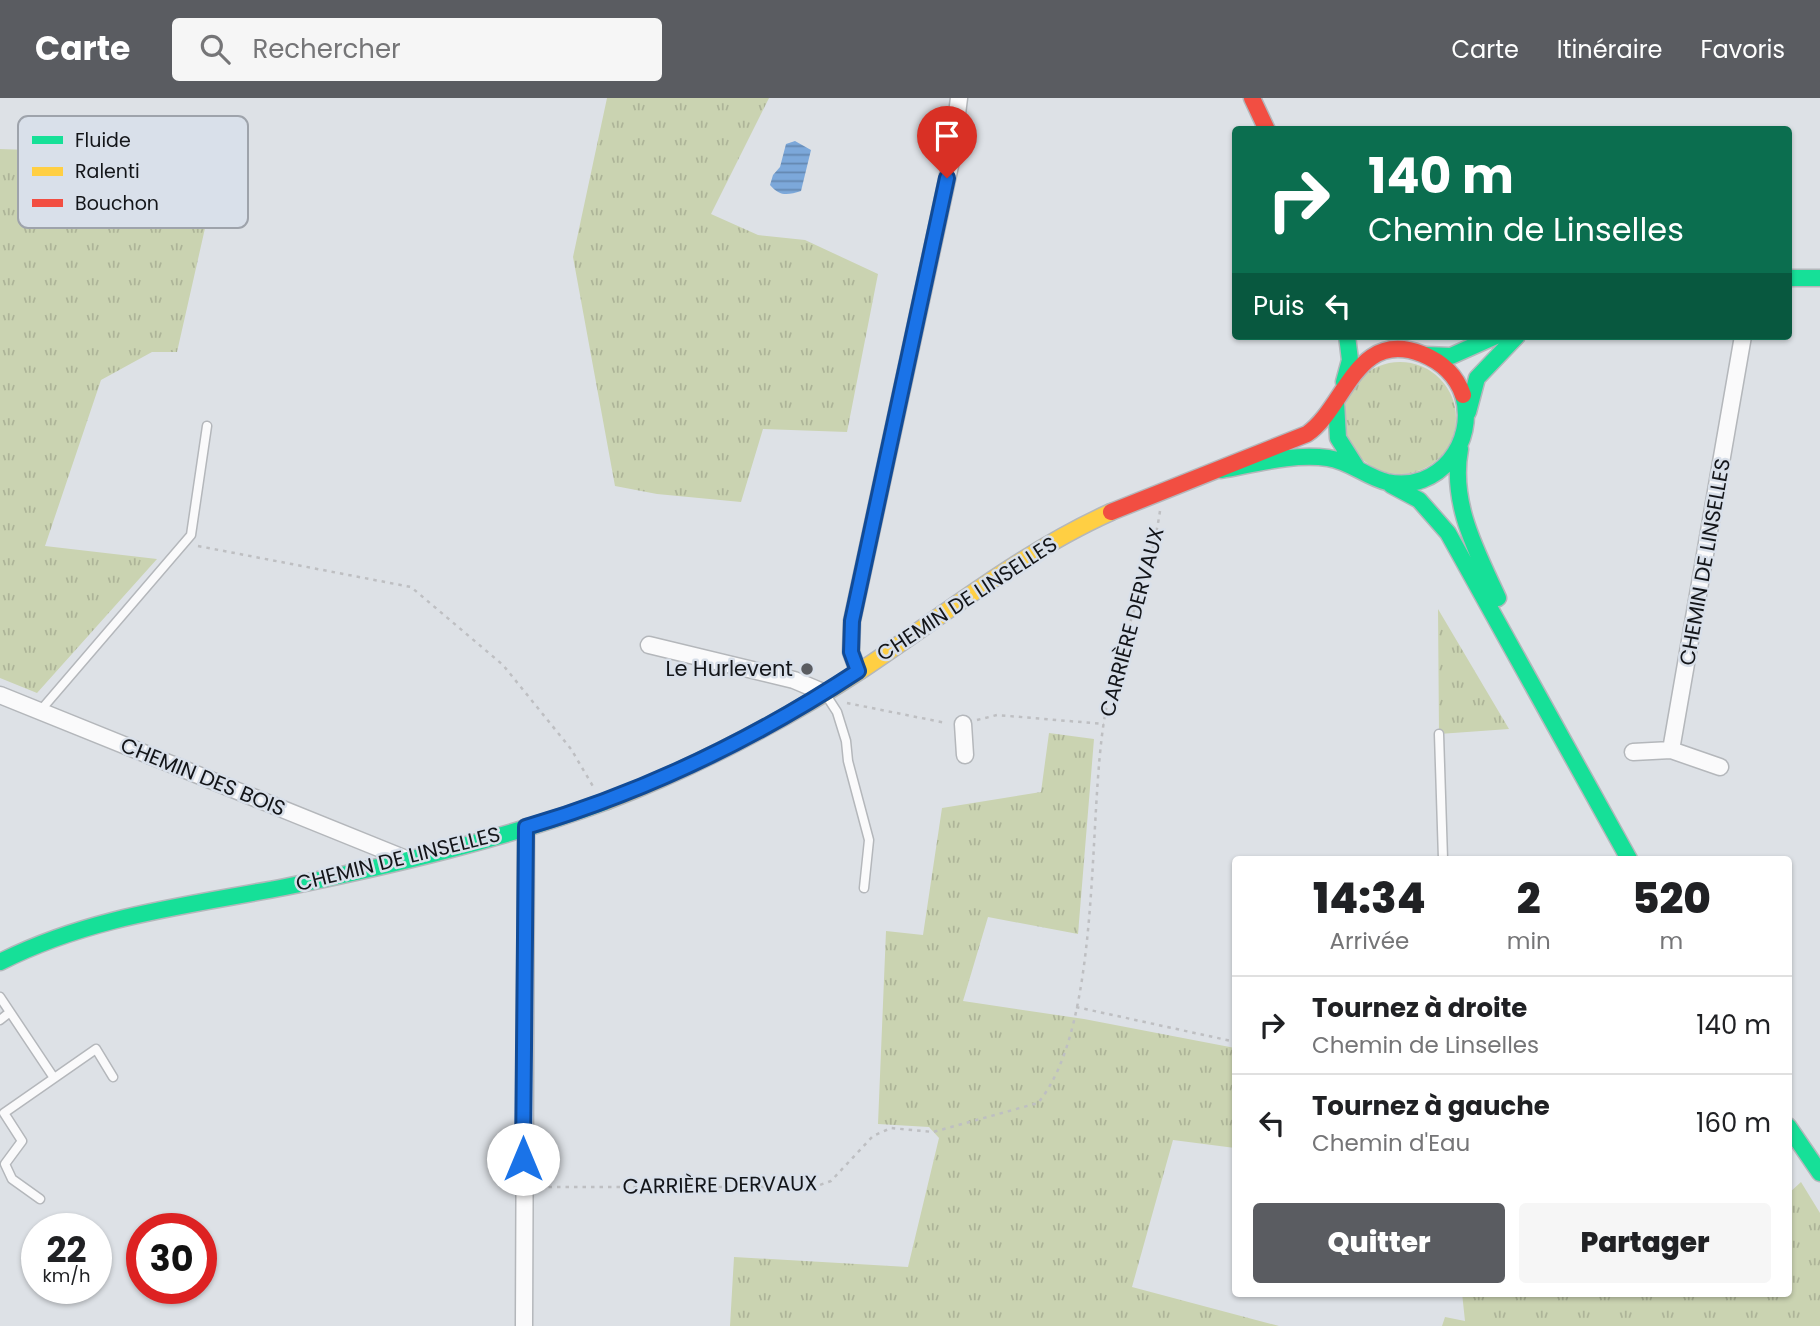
<!DOCTYPE html>
<html lang="fr">
<meta charset="utf-8">
<style>
body{margin:0;font-family:Poppins,sans-serif;background:#f6f6f6;color:#202124;height:100vh;display:flex;flex-direction:column;font-size:26px;white-space:nowrap}
*{box-sizing:border-box;margin:0}
p{font-size:23px;color:#757577}
.icon{flex:none;width:38px;height:38px;fill:none;stroke:currentColor;stroke-width:2;stroke-linecap:round;stroke-linejoin:round}
.map{position:relative;flex:1;overflow:hidden}
.drawer{position:absolute;left:1232px;top:758px;width:560px;height:441px;display:flex;flex-direction:column;background:#fff;border-radius:7px;box-shadow:0 2px 5px #0004}
.drawer>*{flex:none}
.top-card{position:absolute;left:1232px;top:28px;width:560px;height:214px;border-radius:7px;box-shadow:0 2px 5px #0004;background:#0b6e4f;color:#fff;overflow:hidden}
.speed{position:absolute;left:21px;top:1115px;display:flex;gap:14px;font-size:35px;font-weight:700;text-align:center}
.speed>*{display:grid;place-content:center;width:91px;height:91px;border-radius:50%;background:#fff;box-shadow:0 2px 5px #0004;line-height:1}
.speed small{font-size:18px;font-weight:400}
.speed .limit{border:10px solid #d22;background:#fff;color:#111}
.pin{position:absolute;display:grid;place-items:center;width:60px;height:60px;color:#fff;margin:-72px -30px;border-radius:50% 50% 50% 0;rotate:-45deg;box-shadow:0 0 7px #0007}
.pin .icon{rotate:45deg}
.me{position:absolute;width:77px;margin:-38px;rotate:0deg;stroke-linejoin:round;filter:drop-shadow(0 0 5px #0008)}
.turn{display:flex;align-items:center;gap:24px;height:147px;padding:0 21px;font-size:32px}
.turn .icon{width:91px;height:91px;stroke-width:2.5}
.turn b{display:block;font-size:49px;line-height:60px}
.then{display:flex;align-items:center;height:66px;padding:0 21px;background:#0003;gap:14px;font-size:26px}
.eta{display:flex;justify-content:space-evenly;align-items:center;height:119px;text-align:center}
.eta b{font-size:42px;font-weight:800;line-height:49px}
.cta{display:flex;gap:14px;margin-top:auto;padding:14px 21px}
.cta a{flex:1;height:80px;border-radius:7px;background:#5a5c61;color:#fff;font-size:28px;font-weight:800;line-height:80px;text-align:center}
.cta a+a{background:#f6f6f6;color:#202124}
ul{padding:0;list-style:none}
li{display:flex;align-items:center;gap:21px;height:98px;padding:0 21px;border-top:2px solid #e0e0e0}
li div{flex:1}
li b{display:block;font-size:26px}
li em{font-style:normal}
header{display:flex;align-items:center;gap:42px;box-sizing:border-box;height:98px;padding:0 35px;background:#5a5c61;color:#fff}
header strong{font-size:33px}
nav{display:flex;gap:38px;margin-inline-start:auto;font-size:24px}
.search{width:490px;height:63px;background:#f6f6f6;display:flex;align-items:center;gap:18px;box-sizing:border-box;padding:0 24px;border-radius:7px;color:#757577;font-size:26px}
.map>svg:first-child{display:block}
.grass{fill:url(#grass-tufts)}
.water{fill:url(#water-rules)}
.lines{fill:none;stroke-linecap:round;stroke-linejoin:round}
.lane-casing{stroke:#b4b7bb;stroke-width:11}
.street-casing{stroke:#b4b7bb;stroke-width:19}
.fast-casing{stroke:#b4b7bb;stroke-width:19}
.slow-casing{stroke:#b4b7bb;stroke-width:19}
.jam-casing{stroke:#b4b7bb;stroke-width:19}
.path{stroke:#bebfc2;stroke-width:2.5;stroke-dasharray:3.5 5;stroke-linecap:butt}
.lane{stroke:#fafafb;stroke-width:8}
.street{stroke:#fafafb;stroke-width:16}
.fast{stroke:#16e098;stroke-width:16}
.slow{stroke:#ffcf43;stroke-width:16}
.jam{stroke:#f24e42;stroke-width:16}
.route-casing{stroke:#114b97;stroke-width:18}
.route{stroke:#1a73e8;stroke-width:12}
.poi-dot{fill:#5a5c61;stroke:#d9e0ea;stroke-width:2.5}
.labels{text-anchor:middle;stroke-width:5;stroke-linejoin:round;paint-order:stroke}
.street-label{font-size:21px;fill:#131519;stroke:#d9e0ea}
.poi-label{font-size:21px;fill:#131519;stroke:#d9e0ea;text-anchor:end}
.key{fill:#d9e0ea;stroke:#9ea3ab;stroke-width:2}
.key-label{font-size:19px;fill:#131519}
</style>
<header>
<strong>Carte</strong>
<div class="search"><svg class="icon" aria-label="search" viewBox="0 0 24 24"><circle cx="10" cy="10" r="6"/><path d="M15 15l6 6"/></svg>Rechercher</div>
<nav><a>Carte</a><a>Itinéraire</a><a>Favoris</a></nav>
</header>
<div class="map">
<svg width="1820" height="1228" viewBox="0 0 1820 1228">
<defs>
<pattern id="grass-tufts" width="24" height="20" patternUnits="userSpaceOnUse" patternTransform="scale(1.75)"><rect width="24" height="20" fill="#cad3b1"/><path d="M3 7l-1-3M5 7V3M7 7l1-3M15 17l-1-3M17 17v-4M19 17l1-3" fill="none" stroke="#adb498"/></pattern>
<pattern id="water-rules" width="6" height="5" patternUnits="userSpaceOnUse" patternTransform="scale(1.75)"><rect width="6" height="5" fill="#7ca8da"/><path d="M0 2.5h6" fill="none" stroke="#6488b0"/></pattern>
</defs>
<rect width="100%" height="100%" fill="#dde1e6"/>
<!-- grass -->
<path class="grass" d="M607 0H769L711 116 758 137 805 142 878 176 847 334 763 331 741 404 657 396 615 388 573 159Z
M227 33 177 254H152L101 282 45 448 157 461 37 595 0 580V51L58 53Z
M1344 320a56 56 0 1 1 112 0a56 56 0 1 1-112 0Z
M1438 511 1509 631 1439 636Z
M1049 635 1094 641 1078 836 988 819 963 903 1084 921 1235 950V1050L1173 1042 1132 1189 1279 1228H730L734 1159 908 1169 939 1040 929 1029 878 1026 886 833 923 837 942 710 1041 694Z
M1801 1084 1820 1115V1228H1442L1445 1219 1465 1223 1462 1195H1788L1789 1095Z"/>
<!-- water -->
<path class="water" d="M795 43 811 52 801 93C788 97 780 99 770 87L773 77 780 69 786 46Z"/>
<g class="lines">
<defs>
<path id="lane" d="M826 597 837 614 846 643 848 663 869 742 864 790
M40 613 191 437 207 328
M1439 636 1443 761
M0 899 54 980
M0 922 10 914
M40 1101 12 1081 5 1066 22 1043 4 1015 96 951 113 979"/>
<path id="street" d="M649 547 794 582 825 595
M858 573 851 554 852 523 951 63 959 0
M0 597 406 761
M963 626 965 657
M1671 652 1720 669
M1633 654 1671 652 1743 238
M524 1228 526 729"/>
<path id="fast" d="M1788 180H1820
M1426 257 1451 258 1496 238
M1344 284 1350 262 1347 238
M1336 304 1338 340 1357 370
M1468 314 1477 280 1517 238
M1460 351C1450 405 1476 452 1498 500
M1221 372C1255 366 1293 355 1328 360 1350 363 1366 379 1387 384 1439 395 1477 344 1463 297
M1391 387 1419 402 1448 435 1629 761
M0 864C91 818 186 808 285 789 394 767 503 741 607 703
M1788 1028 1820 1075"/>
<path id="slow" d="M607 703C690 672 789 620 863 571 944 517 1022 454 1111 414"/>
<path id="jam" d="M1252 0 1267 32
M1111 414 1307 336C1346 309 1356 230 1422 256 1442 264 1456 277 1463 297"/>
</defs>
<!-- lane casing -->
<use href="#lane" class="lane-casing"/>
<!-- street casing -->
<use href="#street" class="street-casing"/>
<!-- fast casing -->
<use href="#fast" class="fast-casing"/>
<!-- slow casing -->
<use href="#slow" class="slow-casing"/>
<!-- jam casing -->
<use href="#jam" class="jam-casing"/>
<!-- path -->
<path class="path" d="M198 448 411 489 503 567 571 651 594 690
M847 605 946 625
M977 622 997 617 1104 626
M1076 909 1236 944
M540 1089H814L831 1083 873 1038 891 1030 933 1034 1038 1005C1103 926 1087 719 1105 617 1117 548 1150 482 1160 413"/>
<!-- lane -->
<use href="#lane" class="lane"/>
<!-- street -->
<use href="#street" class="street"/>
<!-- fast -->
<use href="#fast" class="fast"/>
<!-- slow -->
<use href="#slow" class="slow"/>
<!-- jam -->
<use href="#jam" class="jam"/>
</g>
<g class="lines">
<defs>
<path id="route" d="M523 1061 526 729C642 695 756 640 858 573L851 554 852 523 947 80"/>
</defs>
<!-- route casing -->
<use href="#route" class="route-casing"/>
<!-- route -->
<use href="#route" class="route"/>
</g>
<!-- markers -->
<circle class="poi-dot" cx="807" cy="571" r="7"/>
<g class="labels">
<!-- street labels -->
<g class="street-label">
<text transform="translate(1705 464) rotate(-80)" y="7">CHEMIN DE LINSELLES</text>
<text transform="translate(967 501) rotate(-33)" y="7">CHEMIN DE LINSELLES</text>
<text transform="translate(1132 524) rotate(-75)" y="7">CARRIÈRE DERVAUX</text>
<text transform="translate(203 679) rotate(22)" y="7">CHEMIN DES BOIS</text>
<text transform="translate(398 761) rotate(-14)" y="7">CHEMIN DE LINSELLES</text>
<text transform="translate(720 1087) rotate(-1)" y="7">CARRIÈRE DERVAUX</text>
</g>
<!-- poi labels -->
<g class="poi-label">
<text x="793" y="578">Le Hurlevent</text>
</g>
</g>
<!-- legend -->
<rect x="18" y="18" width="230" height="112" rx="10" class="key"/>
<rect x="32" y="38" width="31" height="8" fill="#16e098"/>
<rect x="32" y="69" width="31" height="9" fill="#ffcf43"/>
<rect x="32" y="101" width="31" height="8" fill="#f24e42"/>
<g class="key-label">
<text x="75" y="49">Fluide</text>
<text x="75" y="80">Ralenti</text>
<text x="75" y="112">Bouchon</text>
</g>
</svg>
<div class="speed"><div>22<small>km/h</small></div><div class="limit">30</div></div>
<div class="pin" style="left:947px;top:80px;background:#d93025"><svg class="icon" aria-label="arrive" viewBox="0 0 24 24"><path d="M6 21V4h12l-3 4 3 4H6"/></svg></div>
<svg class="me" style="left:523px;top:1061px" viewBox="-20 -20 40 40"><circle r="19" fill="#fff"/><path d="M0-13L10 11 0 6-10 11z" fill="#1a73e8"/></svg>
<div class="top-card">
<div class="turn"><svg class="icon" aria-label="right" viewBox="0 0 24 24"><path d="M7 20v-9h11M14 6l5 5-5 5"/></svg><div><b>140 m</b>Chemin de Linselles</div></div>
<div class="then">Puis<svg class="icon" aria-label="left" viewBox="0 0 24 24"><path d="M17 20v-9H6M10 6l-5 5 5 5"/></svg></div>
</div>
<section class="drawer">
<div class="eta">
<div><b>14:34</b><p>Arrivée</p></div>
<div><b>2</b><p>min</p></div>
<div><b>520</b><p>m</p></div>
</div>
<ul>
<li><svg class="icon" aria-label="right" viewBox="0 0 24 24"><path d="M7 20v-9h11M14 6l5 5-5 5"/></svg><div><b>Tournez à droite</b><p>Chemin de Linselles</p></div><em>140 m</em></li>
<li><svg class="icon" aria-label="left" viewBox="0 0 24 24"><path d="M17 20v-9H6M10 6l-5 5 5 5"/></svg><div><b>Tournez à gauche</b><p>Chemin d'Eau</p></div><em>160 m</em></li>
</ul>
<div class="cta"><a>Quitter</a><a>Partager</a></div>
</section>
</div>
